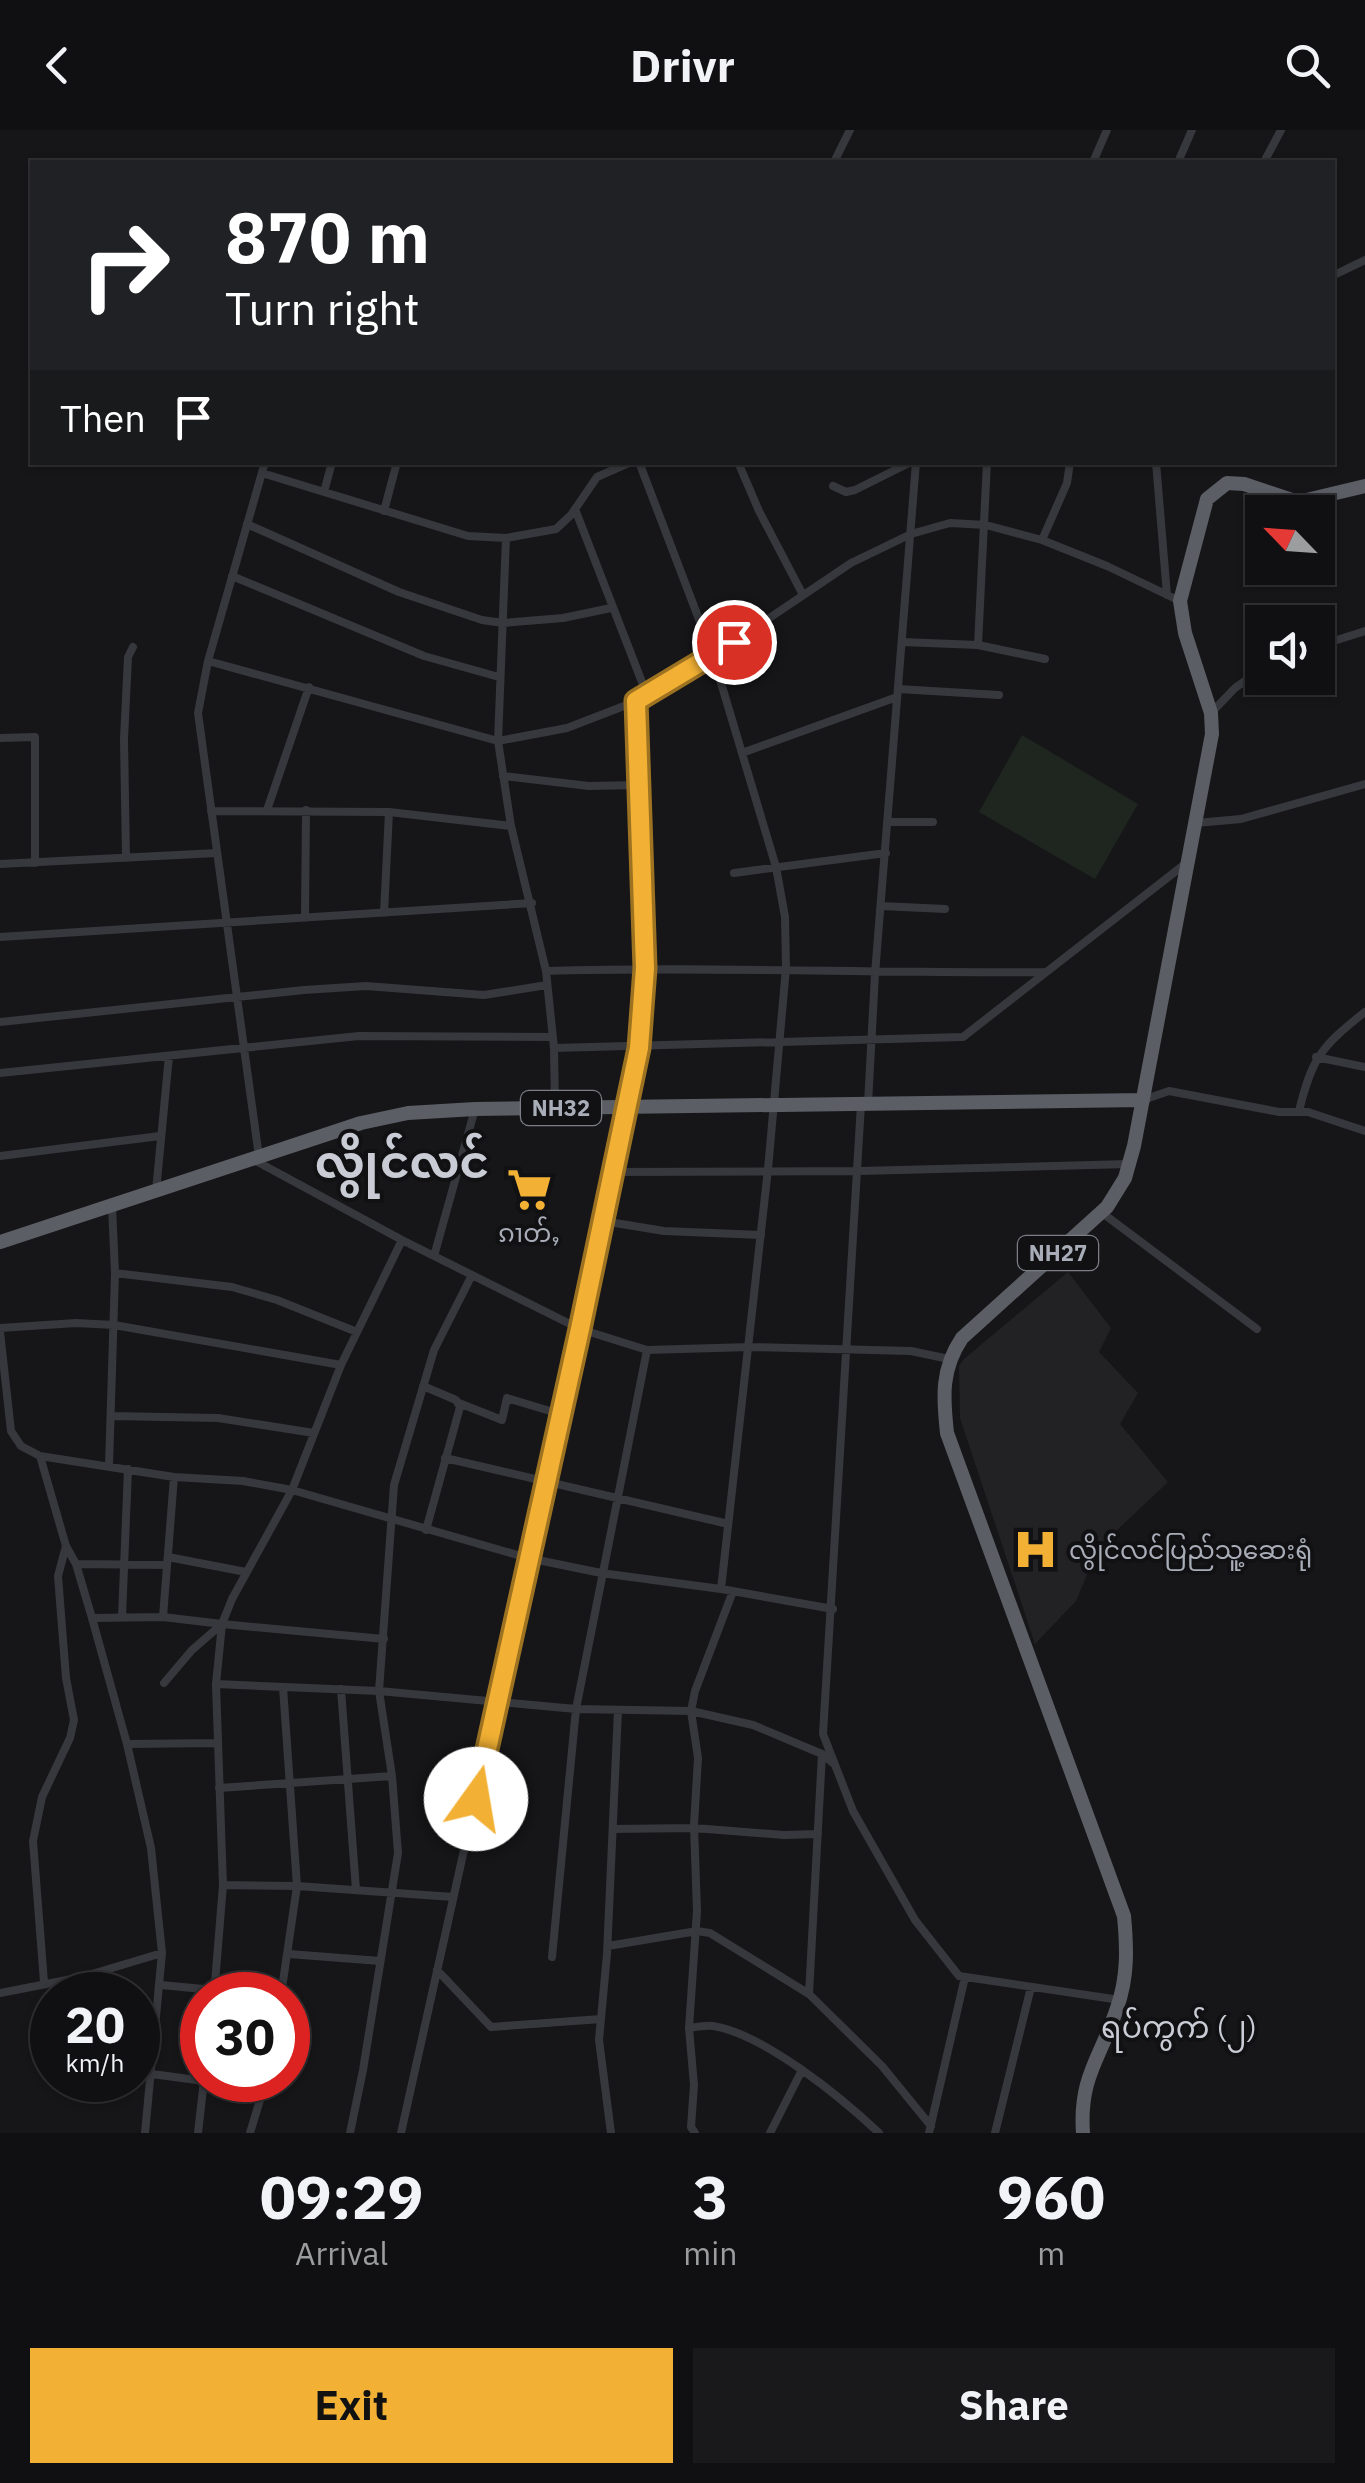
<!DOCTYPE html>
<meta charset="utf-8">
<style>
body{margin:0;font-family:"IBM Plex Sans","Noto Sans Myanmar",sans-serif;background:#19191b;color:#f1f3f6;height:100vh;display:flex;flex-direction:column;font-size:38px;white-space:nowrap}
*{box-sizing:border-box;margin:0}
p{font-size:32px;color:#9c9d9f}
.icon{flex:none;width:55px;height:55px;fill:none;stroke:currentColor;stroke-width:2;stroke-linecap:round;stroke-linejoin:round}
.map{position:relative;height:2003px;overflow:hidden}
.side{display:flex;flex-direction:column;background:#101012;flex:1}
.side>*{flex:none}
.top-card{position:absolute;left:30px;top:30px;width:1305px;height:305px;border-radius:0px;box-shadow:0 2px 8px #0004,0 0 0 2px #303032;background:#202124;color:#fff;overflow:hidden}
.needle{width:65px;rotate:295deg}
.tools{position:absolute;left:1245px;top:365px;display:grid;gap:20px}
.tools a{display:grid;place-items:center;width:90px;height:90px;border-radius:0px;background:#101012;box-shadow:0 2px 8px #0004,0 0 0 2px #303032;font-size:50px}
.speed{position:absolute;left:30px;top:1842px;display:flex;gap:20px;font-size:50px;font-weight:700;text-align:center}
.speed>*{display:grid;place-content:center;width:130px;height:130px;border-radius:50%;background:#101012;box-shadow:0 2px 8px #0004,0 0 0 2px #303032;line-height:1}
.speed small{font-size:25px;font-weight:400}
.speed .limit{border:15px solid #d22;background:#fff;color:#111}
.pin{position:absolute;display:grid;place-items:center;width:85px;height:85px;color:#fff;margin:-42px;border:5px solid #fff;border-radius:50%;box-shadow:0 2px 10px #0007}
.me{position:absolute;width:110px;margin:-55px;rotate:13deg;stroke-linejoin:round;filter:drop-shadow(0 0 8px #0008)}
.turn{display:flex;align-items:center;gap:35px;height:210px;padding:0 30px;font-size:45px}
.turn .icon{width:130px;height:130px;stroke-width:2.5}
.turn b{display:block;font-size:70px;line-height:85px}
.then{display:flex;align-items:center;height:95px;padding:0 30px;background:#0003;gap:20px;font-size:38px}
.eta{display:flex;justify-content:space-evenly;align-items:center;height:170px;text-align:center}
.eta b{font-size:60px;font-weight:700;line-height:70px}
.button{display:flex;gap:20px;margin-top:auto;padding:20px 30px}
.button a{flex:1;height:115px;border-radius:0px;background:#f2b134;color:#111;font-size:40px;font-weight:700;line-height:115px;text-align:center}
.button a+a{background:#19191b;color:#f1f3f6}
header{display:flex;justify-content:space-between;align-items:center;height:130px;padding:0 30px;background:#101012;font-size:45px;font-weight:700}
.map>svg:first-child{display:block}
.built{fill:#222225}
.green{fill:#1e261f}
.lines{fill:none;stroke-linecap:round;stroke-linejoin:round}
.minor{stroke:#37383d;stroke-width:8}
.trunk{stroke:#5b5e65;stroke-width:14}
.route-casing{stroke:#9d7322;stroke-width:25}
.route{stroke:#f2b134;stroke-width:18}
.labels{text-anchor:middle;stroke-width:8;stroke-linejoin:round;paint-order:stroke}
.shield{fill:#111113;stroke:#7b7e86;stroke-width:2.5}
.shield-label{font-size:22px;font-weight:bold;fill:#a8adb8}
.poi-label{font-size:25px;fill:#a8adb8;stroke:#111113}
.quarter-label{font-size:30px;fill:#c9ccd4;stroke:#111113}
.town-label{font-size:45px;font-weight:bold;fill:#c9ccd4;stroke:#111113}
</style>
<header><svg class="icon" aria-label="back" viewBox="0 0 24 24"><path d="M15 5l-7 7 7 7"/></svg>Drivr<svg class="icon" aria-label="search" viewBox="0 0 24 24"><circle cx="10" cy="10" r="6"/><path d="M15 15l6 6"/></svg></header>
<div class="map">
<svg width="1365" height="2003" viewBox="0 0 1365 2003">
<rect width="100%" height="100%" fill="#161618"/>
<!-- built -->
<path class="built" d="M1068 1142 1111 1198 1099 1222 1138 1263 1120 1294 1168 1352 1098 1418 1076 1471 1035 1514 960 1288 959 1236 964 1229Z"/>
<!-- green -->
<path class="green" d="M1022 605 1138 674 1095 749 979 682Z"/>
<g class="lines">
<!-- minor -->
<path class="minor" d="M834 32 850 0
M1093 32 1107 0
M1178 32 1192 0
M1264 32 1281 0
M1332 146 1365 130
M639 332 713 526 776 737 785 787 786 838 768 1039 721 1459
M738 332 759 381 803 465
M1156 332 1167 465
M262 343 468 406 506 408 556 399 571 385 597 347 631 332
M833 356 846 362 855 360 911 332
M324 362 332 332
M575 379 647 565
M384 381 397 332
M247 394 399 462 482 490 503 493 563 488 611 478
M506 408 498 611 511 696 546 841 554 918 555 977
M1042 410 1067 353 1070 332
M232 446 424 526 499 547
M902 512 978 515 1045 529
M978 515 987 332
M1318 516 1365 501
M208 531 498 611 567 598 637 571 713 526 851 433 911 404 950 393 986 395 1042 410 1107 436 1180 471
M898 559 999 565
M1211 583 1235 558 1262 539
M0 608 35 607V733
M742 623 897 567
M503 646 589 656 639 655
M267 680 309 557
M211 681 389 682 511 696
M888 692H933
M1196 693 1241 689 1365 654
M126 728 124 609 128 527 133 517
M0 734 217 723
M734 743 886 723
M881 776 945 779
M384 783 389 682
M305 788 306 680
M0 807 532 773
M546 841C713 836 879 844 1046 842
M0 892 304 860 366 856 484 865 547 855
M554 918 963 907 1185 734
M1316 927 1365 937
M0 943 359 906 553 907
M1143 970 1169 961 1279 982H1308L1365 1001
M861 974 823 1604 853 1681 915 1790 959 1846 1120 1870
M868 974 875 844 916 332
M1299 981C1312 927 1322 916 1365 882
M0 1026 160 1006
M259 1027 198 583 208 531 265 332
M254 1030 402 1110 580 1199 647 1220 750 1217 911 1221 949 1229
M613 1042 859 1041 1129 1034
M156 1061 169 926
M1101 1082 1257 1199
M603 1091 664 1101 761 1105
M434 1126 475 979
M115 1143 232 1157 277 1170 357 1202
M0 1198 76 1193 114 1195 341 1235
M0 1202 11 1301 21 1316 40 1326 174 1347 243 1351 292 1360 528 1428 601 1443 721 1459 833 1479
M423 1256 456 1270 460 1277 426 1400
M459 1273 502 1290 507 1268 560 1284
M111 1286 218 1288 314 1303
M40 1326 66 1416 76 1434 92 1488 127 1614 151 1718 162 1823 145 2003
M445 1328 724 1393
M109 1336 115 1143 112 1076
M168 1427 246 1442
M76 1434 167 1435
M122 1487 128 1339
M163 1487 174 1347
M92 1488 163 1487 222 1494 192 1520 164 1553
M222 1494 384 1509
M216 1554 379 1561 576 1579 691 1581 753 1595 822 1624 834 1634
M341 1559 356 1760
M127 1614 217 1613
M822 1624 809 1864 882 1936 931 1996
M219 1658 392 1646
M613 1699 694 1698 784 1705 818 1704
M223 1755 297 1756 453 1767
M608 1816 697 1801 710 1803 809 1864
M289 1824 380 1831
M552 1827 576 1579 647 1220
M437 1840 491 1897 601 1889
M44 1852 33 1711 42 1667 70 1608 74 1590 66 1548 58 1446 66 1416
M161 1855 214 1860
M0 1863 82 1847 162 1823
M214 1865 223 1755 216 1554 222 1494 232 1469 292 1360 341 1235 402 1110
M281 1865 297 1756 283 1557
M689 1898C696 1897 705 1895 713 1896 764 1904 842 1968 879 2003
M152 1944 204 1951
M198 2003 204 1950
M250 2003 266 1950
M350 2003 363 1940 398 1723 392 1646 379 1561 394 1355 434 1220 472 1145
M401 2003 580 1199 639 918 645 838 637 571
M611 2003 599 1910 607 1824 618 1580
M695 2003 691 1997 694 1955 689 1898 697 1781 694 1695 698 1628 691 1581 695 1561 733 1461
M770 2003 801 1942
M929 2003 965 1847
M995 2003 1031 1857"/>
<!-- trunk -->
<path class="trunk" d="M0 1112 361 993 408 983 475 979 1143 970
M1083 2003C1079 1946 1101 1928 1117 1878 1128 1847 1127 1818 1124 1786L947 1303C943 1267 941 1239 962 1208L1107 1077 1125 1048 1134 1016 1212 604 1211 583 1185 503 1180 471 1207 369 1227 353 1244 354 1298 372 1365 356"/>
</g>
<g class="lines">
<defs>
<path id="route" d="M476 1669 580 1199 639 918 645 838 636 571 734 512"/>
</defs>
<!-- route casing -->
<use href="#route" class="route-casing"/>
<!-- route -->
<use href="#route" class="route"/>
</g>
<!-- icons -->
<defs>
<symbol id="supermarket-bare" viewBox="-9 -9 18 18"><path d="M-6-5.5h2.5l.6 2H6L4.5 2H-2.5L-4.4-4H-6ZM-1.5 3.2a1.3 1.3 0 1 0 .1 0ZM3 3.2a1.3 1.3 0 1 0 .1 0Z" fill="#f2b134" stroke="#111113" stroke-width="2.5" paint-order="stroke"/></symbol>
<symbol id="hospital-bare" viewBox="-9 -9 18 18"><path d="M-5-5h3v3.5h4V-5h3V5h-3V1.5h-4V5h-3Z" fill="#f2b134" stroke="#111113" stroke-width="2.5" paint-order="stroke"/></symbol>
</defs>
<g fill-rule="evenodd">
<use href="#supermarket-bare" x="498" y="1028" width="63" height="63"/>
<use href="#hospital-bare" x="1004" y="1388" width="63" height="63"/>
</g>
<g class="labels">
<!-- shield labels -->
<g class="shield">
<rect x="521" y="961" width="80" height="34" rx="8"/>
<rect x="1018" y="1106" width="80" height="34" rx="8"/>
</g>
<g class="shield-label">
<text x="561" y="986">NH32</text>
<text x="1058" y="1131">NH27</text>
</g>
<!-- poi labels -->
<g class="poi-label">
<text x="529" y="1112">ၵၢတ်ႇ</text>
<text x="1069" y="1429" text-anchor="start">လွိုင်လင်ပြည်သူ့ဆေးရုံ</text>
</g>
<!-- quarter labels -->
<g class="quarter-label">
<text x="1179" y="1908">ရပ်ကွက် (၂)</text>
</g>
<!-- town labels -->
<g class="town-label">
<text x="402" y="1048">လွိုင်လင်</text>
</g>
</g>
</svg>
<div class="tools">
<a><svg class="needle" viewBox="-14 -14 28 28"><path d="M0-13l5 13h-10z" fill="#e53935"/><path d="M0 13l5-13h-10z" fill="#9c9d9f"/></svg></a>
<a><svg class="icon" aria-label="sound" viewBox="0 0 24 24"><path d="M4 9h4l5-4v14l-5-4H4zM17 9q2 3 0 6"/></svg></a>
</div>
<div class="speed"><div>20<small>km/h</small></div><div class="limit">30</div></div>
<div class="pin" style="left:734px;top:512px;background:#d93025"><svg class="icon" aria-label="arrive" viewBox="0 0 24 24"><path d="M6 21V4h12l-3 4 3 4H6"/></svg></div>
<svg class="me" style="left:476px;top:1669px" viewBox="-20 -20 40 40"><circle r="19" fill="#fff"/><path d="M0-13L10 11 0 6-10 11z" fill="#f2b134"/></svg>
<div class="top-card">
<div class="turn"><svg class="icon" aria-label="right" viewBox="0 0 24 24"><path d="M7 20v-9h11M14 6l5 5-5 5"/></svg><div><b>870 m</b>Turn right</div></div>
<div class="then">Then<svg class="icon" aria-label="arrive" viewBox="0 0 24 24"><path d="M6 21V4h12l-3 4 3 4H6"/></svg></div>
</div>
</div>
<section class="side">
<div class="eta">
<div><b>09:29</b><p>Arrival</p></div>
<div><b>3</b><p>min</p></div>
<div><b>960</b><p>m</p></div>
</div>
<div class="button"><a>Exit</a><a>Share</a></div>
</section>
